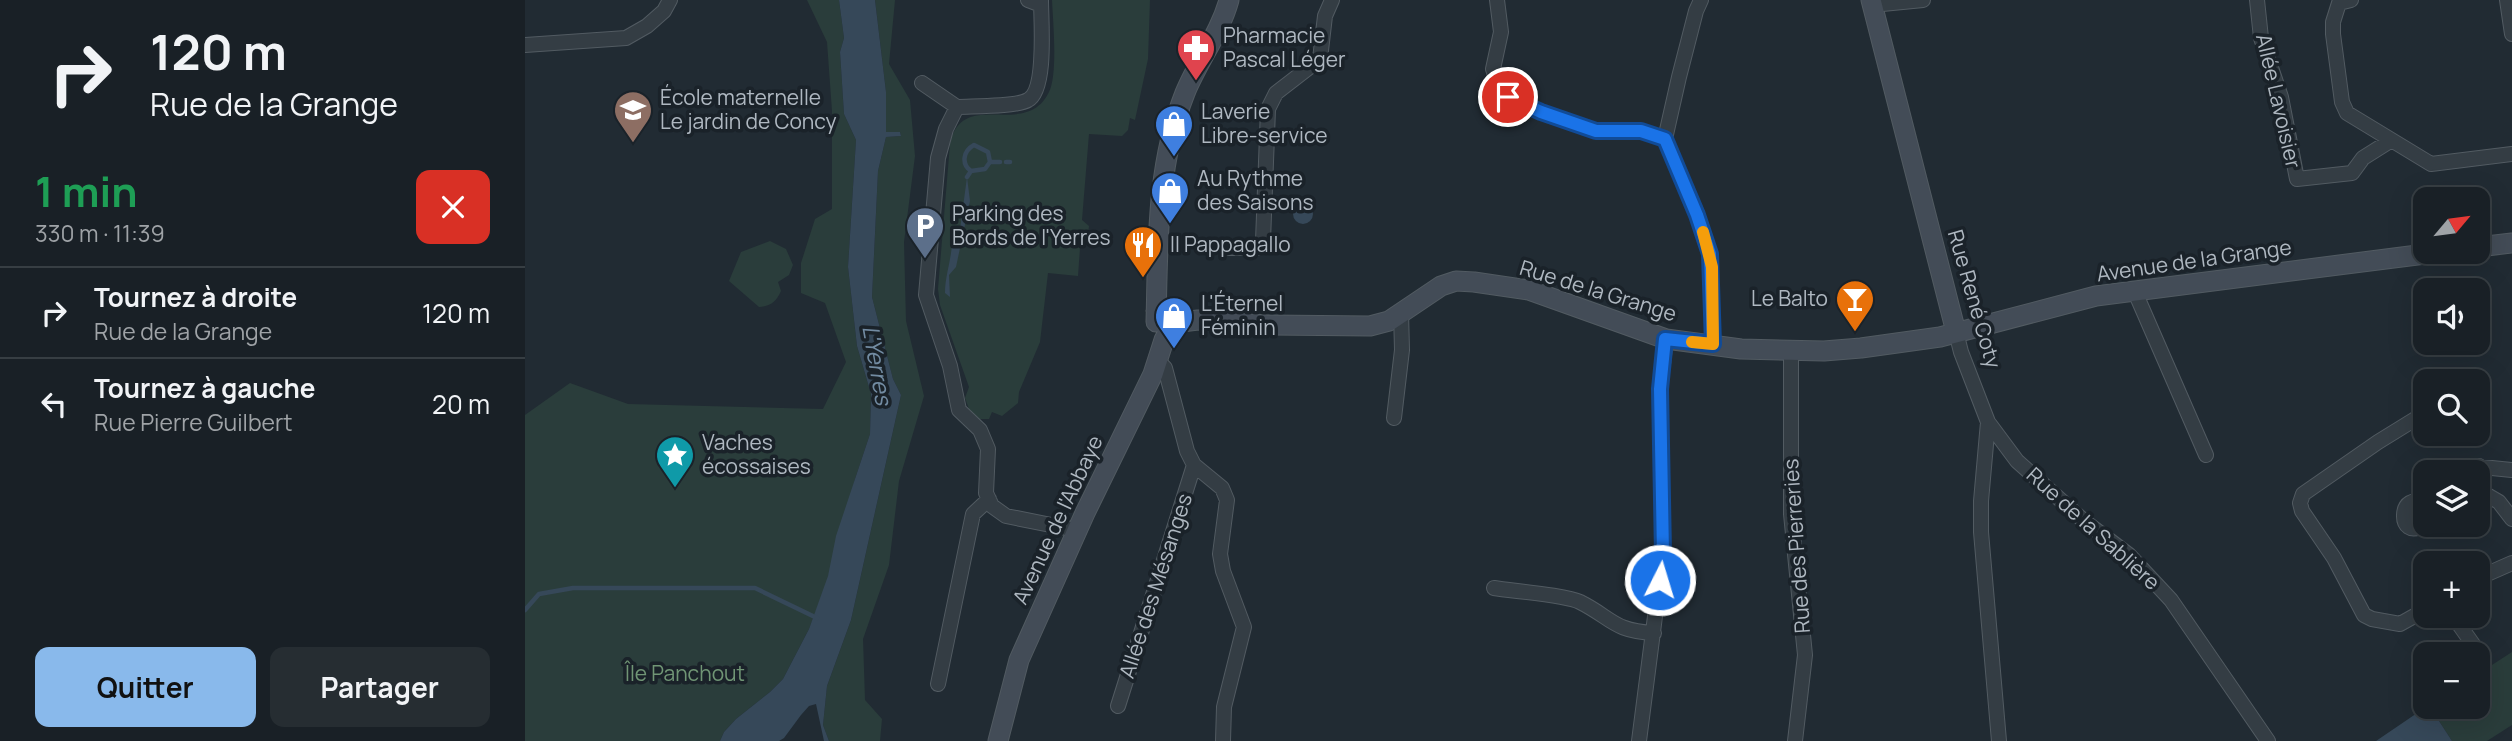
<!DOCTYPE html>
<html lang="fr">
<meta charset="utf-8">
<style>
body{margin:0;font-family:Manrope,sans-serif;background:#262d32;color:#f1f3f6;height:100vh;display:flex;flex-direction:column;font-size:26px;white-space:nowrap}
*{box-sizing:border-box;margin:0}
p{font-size:23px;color:#9fa3a7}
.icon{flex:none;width:38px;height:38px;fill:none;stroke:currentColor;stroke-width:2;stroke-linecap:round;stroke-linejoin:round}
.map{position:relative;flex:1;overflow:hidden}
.side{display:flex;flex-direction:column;background:#192026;width:525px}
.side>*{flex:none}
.guide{background:#192026;color:#f1f3f6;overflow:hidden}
.needle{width:46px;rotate:61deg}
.buttons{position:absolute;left:1888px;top:187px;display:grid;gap:14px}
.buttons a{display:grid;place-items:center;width:77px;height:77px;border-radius:14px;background:#192026;box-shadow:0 7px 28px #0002,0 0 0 2px #373e43;font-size:35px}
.pin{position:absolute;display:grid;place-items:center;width:60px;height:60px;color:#fff;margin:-30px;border:4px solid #fff;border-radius:50%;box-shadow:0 2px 7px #0007}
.me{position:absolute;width:77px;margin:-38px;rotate:5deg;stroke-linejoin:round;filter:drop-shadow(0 0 5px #0008)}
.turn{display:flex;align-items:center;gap:24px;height:147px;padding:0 35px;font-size:32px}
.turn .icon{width:91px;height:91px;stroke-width:2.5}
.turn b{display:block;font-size:49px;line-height:60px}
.round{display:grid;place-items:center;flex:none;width:74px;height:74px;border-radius:14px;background:#262d32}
.summary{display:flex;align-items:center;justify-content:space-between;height:119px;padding:0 35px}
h1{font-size:42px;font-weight:700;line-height:52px;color:#1e9e55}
.cta{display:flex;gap:14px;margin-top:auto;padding:14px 35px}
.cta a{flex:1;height:80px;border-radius:14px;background:#89b9eb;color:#111;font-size:28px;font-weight:700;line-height:80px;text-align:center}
.cta a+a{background:#262d32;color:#f1f3f6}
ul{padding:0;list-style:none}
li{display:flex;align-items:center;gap:21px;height:91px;padding:0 35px;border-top:2px solid #373e43}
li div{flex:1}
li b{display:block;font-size:26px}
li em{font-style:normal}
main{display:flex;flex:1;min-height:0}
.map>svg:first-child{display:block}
.green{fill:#2a3d3b}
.water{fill:#364859}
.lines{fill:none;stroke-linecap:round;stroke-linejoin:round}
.stream{stroke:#364859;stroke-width:4.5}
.street-casing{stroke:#525b62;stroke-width:16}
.secondary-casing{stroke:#525b62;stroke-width:21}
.street{stroke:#343d44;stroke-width:14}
.secondary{stroke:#434c57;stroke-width:19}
.route-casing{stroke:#114b97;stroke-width:18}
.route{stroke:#1a73e8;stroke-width:12}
.slow{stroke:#f59e0b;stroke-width:12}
.labels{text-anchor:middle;stroke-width:7;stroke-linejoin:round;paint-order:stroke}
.poi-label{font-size:21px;fill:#afb8c1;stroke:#1a2229;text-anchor:start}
.street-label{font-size:21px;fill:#afb8c1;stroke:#1a2229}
.park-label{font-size:21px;fill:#709575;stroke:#1a2229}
.water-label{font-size:23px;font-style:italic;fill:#728ba2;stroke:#1a2229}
</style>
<main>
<section class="side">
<div class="guide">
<div class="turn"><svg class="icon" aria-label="right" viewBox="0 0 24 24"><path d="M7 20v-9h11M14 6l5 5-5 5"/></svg><div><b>120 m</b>Rue de la Grange</div></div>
</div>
<div class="summary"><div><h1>1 min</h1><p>330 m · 11:39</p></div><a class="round" style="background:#d93025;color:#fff"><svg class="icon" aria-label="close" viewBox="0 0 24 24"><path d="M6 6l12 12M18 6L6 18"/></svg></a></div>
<ul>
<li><svg class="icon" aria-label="right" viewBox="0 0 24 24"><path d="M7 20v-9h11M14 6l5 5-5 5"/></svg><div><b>Tournez à droite</b><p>Rue de la Grange</p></div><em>120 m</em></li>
<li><svg class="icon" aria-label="left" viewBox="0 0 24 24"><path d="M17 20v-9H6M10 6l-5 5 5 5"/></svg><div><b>Tournez à gauche</b><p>Rue Pierre Guilbert</p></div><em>20 m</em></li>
</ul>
<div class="cta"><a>Quitter</a><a>Partager</a></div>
</section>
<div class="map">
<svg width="1987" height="741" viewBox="0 0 1987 741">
<rect width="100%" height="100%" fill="#212b33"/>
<!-- green -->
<path class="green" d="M282 0H314L319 38 315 52 319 114 331 140 323 267 332 346 346 394 345 434 331 476 301 585 284 629 258 679 245 692 211 719 199 732 195 741H0V415L45 383 103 404 298 409 321 362 300 303 276 293V263L290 219 307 209V111L302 42Z
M350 0H370L364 64 385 100 390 156 379 242 381 321 399 396 374 481 364 565 338 639 340 700 357 719 355 741H304L298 725 302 686 326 620 376 395 368 379 347 297 353 171 361 137 376 136 375 132H361V92Z
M527 0H625L623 59 610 120 605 118 603 130 597 136 564 134 557 220 564 226 563 234H556L553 276 523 273 515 342 494 392 493 403 477 416 467 412 464 419H454L444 409 440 398 444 387 415 305 413 289 425 144C437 87 501 140 524 92 533 74 528 22 527 0Z
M245 241 261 249 268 265 264 275 253 282 256 291C251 302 246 306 234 307L204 281 216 252Z
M1987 652V725L1962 741H1927L1905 707H1953V674Z"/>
<!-- water -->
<path class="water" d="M314 0H350L361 92V132H375L376 136 361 137 353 171 347 297 368 379 376 395 326 620 302 686 298 725 304 741H299L291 704 284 706 276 715 259 738 254 741H195L199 732 211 719 245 692 258 679 284 629 303 576 311 536 345 434 346 394 332 346 323 267 331 140 319 114 315 52 319 38Z
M442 177 445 201 431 267 424 275 425 297 420 293C420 276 426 261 427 244L434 237Z
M768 214a10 10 0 1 1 20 0a10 10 0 1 1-20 0Z
M1901 707H1905L1927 741H1851Z"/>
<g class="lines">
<!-- stream -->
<path class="stream" d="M481 162H485
M446 171C436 164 438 151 449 145L463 152 465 162
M442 177 446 171 460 169 465 162H475
M0 610 14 594 48 588H230L292 618"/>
<defs>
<path id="street" d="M503 0 516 5
M516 0C516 21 522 90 503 100 491 107 447 106 432 107L421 129 413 158 401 295 425 366 434 410 455 430 463 449 461 493 467 506 481 516 551 530
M972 0 976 32 968 69 973 84 983 97 1016 112 1071 131H1116L1140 139
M1176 0 1171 11 1154 77 1140 139 1172 214 1185 254 1188 344
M1732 0 1736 38 1756 97 1772 179 1827 173 1838 158 1865 141
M1826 0 1814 3 1808 22V34L1817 102 1822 113 1906 164 1987 154
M1982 0 1987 34
M1347 5 1398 0
M0 45 101 38 122 26 139 11 145 0
M397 83 432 107
M703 248H732L738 241 743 109 751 93 795 59 800 16 807 0
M1610 292 1681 455
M1431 332 1436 352 1463 422 1456 501V532L1474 741
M1266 351V514L1280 655 1270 741
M633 361 640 368 662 451 669 465 697 488 702 500 695 554 698 571 719 627 699 707 698 741
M1900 413 1853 442 1778 494 1775 503 1777 511 1809 558 1839 615 1847 619 1875 624 1900 610
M869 418 877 350 876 312
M1463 422 1492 461 1559 521 1604 555 1646 600 1743 741
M1954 466 1955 491 1974 502 1987 519
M1934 472 1947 466 1987 470
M1900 507C1874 484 1870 545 1900 524
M1953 578 1987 563
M969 588C987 591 1041 595 1055 602 1087 618 1088 631 1129 633
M1928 616 1957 657
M413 684 448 514 464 499
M593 706 669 465
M1114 741 1138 554 1135 389 1141 339"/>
<path id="secondary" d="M1346 0 1431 332
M1953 247 1987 243
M631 311 637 318 648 323 673 320 742 325 845 326 864 321 916 286 931 281 949 282 1004 290 1141 339 1216 349 1299 351 1336 348 1415 337 1571 296 1916 252
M631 322C633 246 631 166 660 93 673 61 695 33 704 0
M473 741 494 660 560 513 628 374 639 340 648 323"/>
</defs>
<!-- street casing -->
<use href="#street" class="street-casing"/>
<!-- secondary casing -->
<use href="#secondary" class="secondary-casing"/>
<!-- street -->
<use href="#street" class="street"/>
<!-- secondary -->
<use href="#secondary" class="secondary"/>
</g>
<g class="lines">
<defs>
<path id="route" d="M983 97 1016 112 1071 131H1116L1140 139 1172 215 1185 254 1188 344 1140 339 1135 389 1138 554 1135 580"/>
</defs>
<!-- route casing -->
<use href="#route" class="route-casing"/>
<!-- route -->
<use href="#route" class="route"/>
<!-- slow -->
<path class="slow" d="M1167 342 1188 344 1187 267 1178 232"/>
</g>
<!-- icons -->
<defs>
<symbol id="pharmacy-pin" viewBox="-11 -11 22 30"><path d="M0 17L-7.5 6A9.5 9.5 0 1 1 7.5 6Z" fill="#e0444e" stroke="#1a2229"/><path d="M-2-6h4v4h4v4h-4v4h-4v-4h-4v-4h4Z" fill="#fff"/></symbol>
<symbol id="school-pin" viewBox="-11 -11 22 30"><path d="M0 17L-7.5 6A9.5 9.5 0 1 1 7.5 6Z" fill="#8d6e63" stroke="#1a2229"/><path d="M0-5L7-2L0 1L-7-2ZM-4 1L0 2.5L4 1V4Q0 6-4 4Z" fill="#fff"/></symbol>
<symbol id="shop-pin" viewBox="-11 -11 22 30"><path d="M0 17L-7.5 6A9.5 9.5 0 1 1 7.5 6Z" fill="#3f7fe0" stroke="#1a2229"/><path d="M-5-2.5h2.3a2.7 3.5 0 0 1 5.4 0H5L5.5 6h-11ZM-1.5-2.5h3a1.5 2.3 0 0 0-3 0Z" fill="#fff"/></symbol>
<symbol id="parking-pin" viewBox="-11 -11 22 30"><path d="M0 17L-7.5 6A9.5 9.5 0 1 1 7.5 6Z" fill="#5c6f8a" stroke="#1a2229"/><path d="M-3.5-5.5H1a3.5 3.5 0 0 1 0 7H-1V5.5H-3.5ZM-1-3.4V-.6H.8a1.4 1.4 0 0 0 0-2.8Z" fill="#fff"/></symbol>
<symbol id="restaurant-pin" viewBox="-11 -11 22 30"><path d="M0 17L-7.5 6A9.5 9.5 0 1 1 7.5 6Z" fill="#e8710a" stroke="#1a2229"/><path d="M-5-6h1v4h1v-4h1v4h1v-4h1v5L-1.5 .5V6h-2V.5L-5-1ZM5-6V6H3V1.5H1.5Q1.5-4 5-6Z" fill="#fff"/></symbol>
<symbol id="bar-pin" viewBox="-11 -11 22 30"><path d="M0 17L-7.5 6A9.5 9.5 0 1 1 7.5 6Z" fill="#e8710a" stroke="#1a2229"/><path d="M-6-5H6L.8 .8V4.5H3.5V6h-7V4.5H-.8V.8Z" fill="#fff"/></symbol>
<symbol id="sight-pin" viewBox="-11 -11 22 30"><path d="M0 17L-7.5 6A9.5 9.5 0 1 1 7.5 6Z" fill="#0f9aa8" stroke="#1a2229"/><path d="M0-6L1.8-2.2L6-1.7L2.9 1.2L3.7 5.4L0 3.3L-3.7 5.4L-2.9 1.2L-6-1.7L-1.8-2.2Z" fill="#fff"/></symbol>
</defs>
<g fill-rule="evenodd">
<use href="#pharmacy-pin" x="649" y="26" width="44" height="60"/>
<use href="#school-pin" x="86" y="88" width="44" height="60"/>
<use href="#shop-pin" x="627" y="102" width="44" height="60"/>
<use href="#shop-pin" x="623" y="169" width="44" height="60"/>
<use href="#parking-pin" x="378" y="204" width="44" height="60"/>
<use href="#restaurant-pin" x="596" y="223" width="44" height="60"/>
<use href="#bar-pin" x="1308" y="277" width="44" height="60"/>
<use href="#shop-pin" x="627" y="294" width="44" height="60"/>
<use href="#sight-pin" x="128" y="433" width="44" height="60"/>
</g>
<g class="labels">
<!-- poi labels -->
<g class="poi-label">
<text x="698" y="43">Pharmacie<tspan x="698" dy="24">Pascal Léger</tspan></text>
<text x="135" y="105">École maternelle<tspan x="135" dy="24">Le jardin de Concy</tspan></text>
<text x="676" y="119">Laverie<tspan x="676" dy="24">Libre-service</tspan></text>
<text x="672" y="186">Au Rythme<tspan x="672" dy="24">des Saisons</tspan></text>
<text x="427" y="221">Parking des<tspan x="427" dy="24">Bords de l'Yerres</tspan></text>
<text x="645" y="252">Il Pappagallo</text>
<text x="1303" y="306" text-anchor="end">Le Balto</text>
<text x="676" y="311">L'Éternel<tspan x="676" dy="24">Féminin</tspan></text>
<text x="177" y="450">Vaches<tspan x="177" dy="24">écossaises</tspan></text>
</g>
<!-- street labels -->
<g class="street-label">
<text transform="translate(1753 101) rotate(77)" y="7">Allée Lavoisier</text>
<text transform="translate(1669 261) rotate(-8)" y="7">Avenue de la Grange</text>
<text transform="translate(1073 291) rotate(17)" y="7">Rue de la Grange</text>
<text transform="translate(1449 299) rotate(74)" y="7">Rue René Coty</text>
<text transform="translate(533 520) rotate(-65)" y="7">Avenue de l'Abbaye</text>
<text transform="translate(1568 529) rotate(42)" y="7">Rue de la Sablière</text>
<text transform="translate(1272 546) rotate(-94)" y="7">Rue des Pierreries</text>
<text transform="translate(631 586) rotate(-72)" y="7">Allée des Mésanges</text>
</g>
<!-- park labels -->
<g class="park-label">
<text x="160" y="681">Île Panchout</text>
</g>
<!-- water labels -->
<g class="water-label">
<text transform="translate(352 365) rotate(80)" y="8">L'Yerres</text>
</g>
</g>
</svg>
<div class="buttons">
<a><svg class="needle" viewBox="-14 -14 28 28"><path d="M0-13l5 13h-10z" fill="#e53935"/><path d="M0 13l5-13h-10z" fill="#9fa3a7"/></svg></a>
<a><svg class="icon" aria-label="sound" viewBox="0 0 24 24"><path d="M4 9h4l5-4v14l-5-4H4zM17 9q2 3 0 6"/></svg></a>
<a><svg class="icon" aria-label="search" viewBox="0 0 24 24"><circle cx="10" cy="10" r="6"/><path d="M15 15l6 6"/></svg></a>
<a><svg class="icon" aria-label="layers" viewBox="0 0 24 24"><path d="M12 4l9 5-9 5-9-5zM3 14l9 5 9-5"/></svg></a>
<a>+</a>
<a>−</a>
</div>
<div class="pin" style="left:983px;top:97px;background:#d93025"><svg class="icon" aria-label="arrive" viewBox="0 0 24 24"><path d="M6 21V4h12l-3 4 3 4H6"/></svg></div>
<svg class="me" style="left:1135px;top:580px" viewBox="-20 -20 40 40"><circle r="17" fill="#1a73e8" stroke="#fff" stroke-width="3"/><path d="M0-11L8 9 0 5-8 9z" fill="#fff"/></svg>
</div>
</main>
